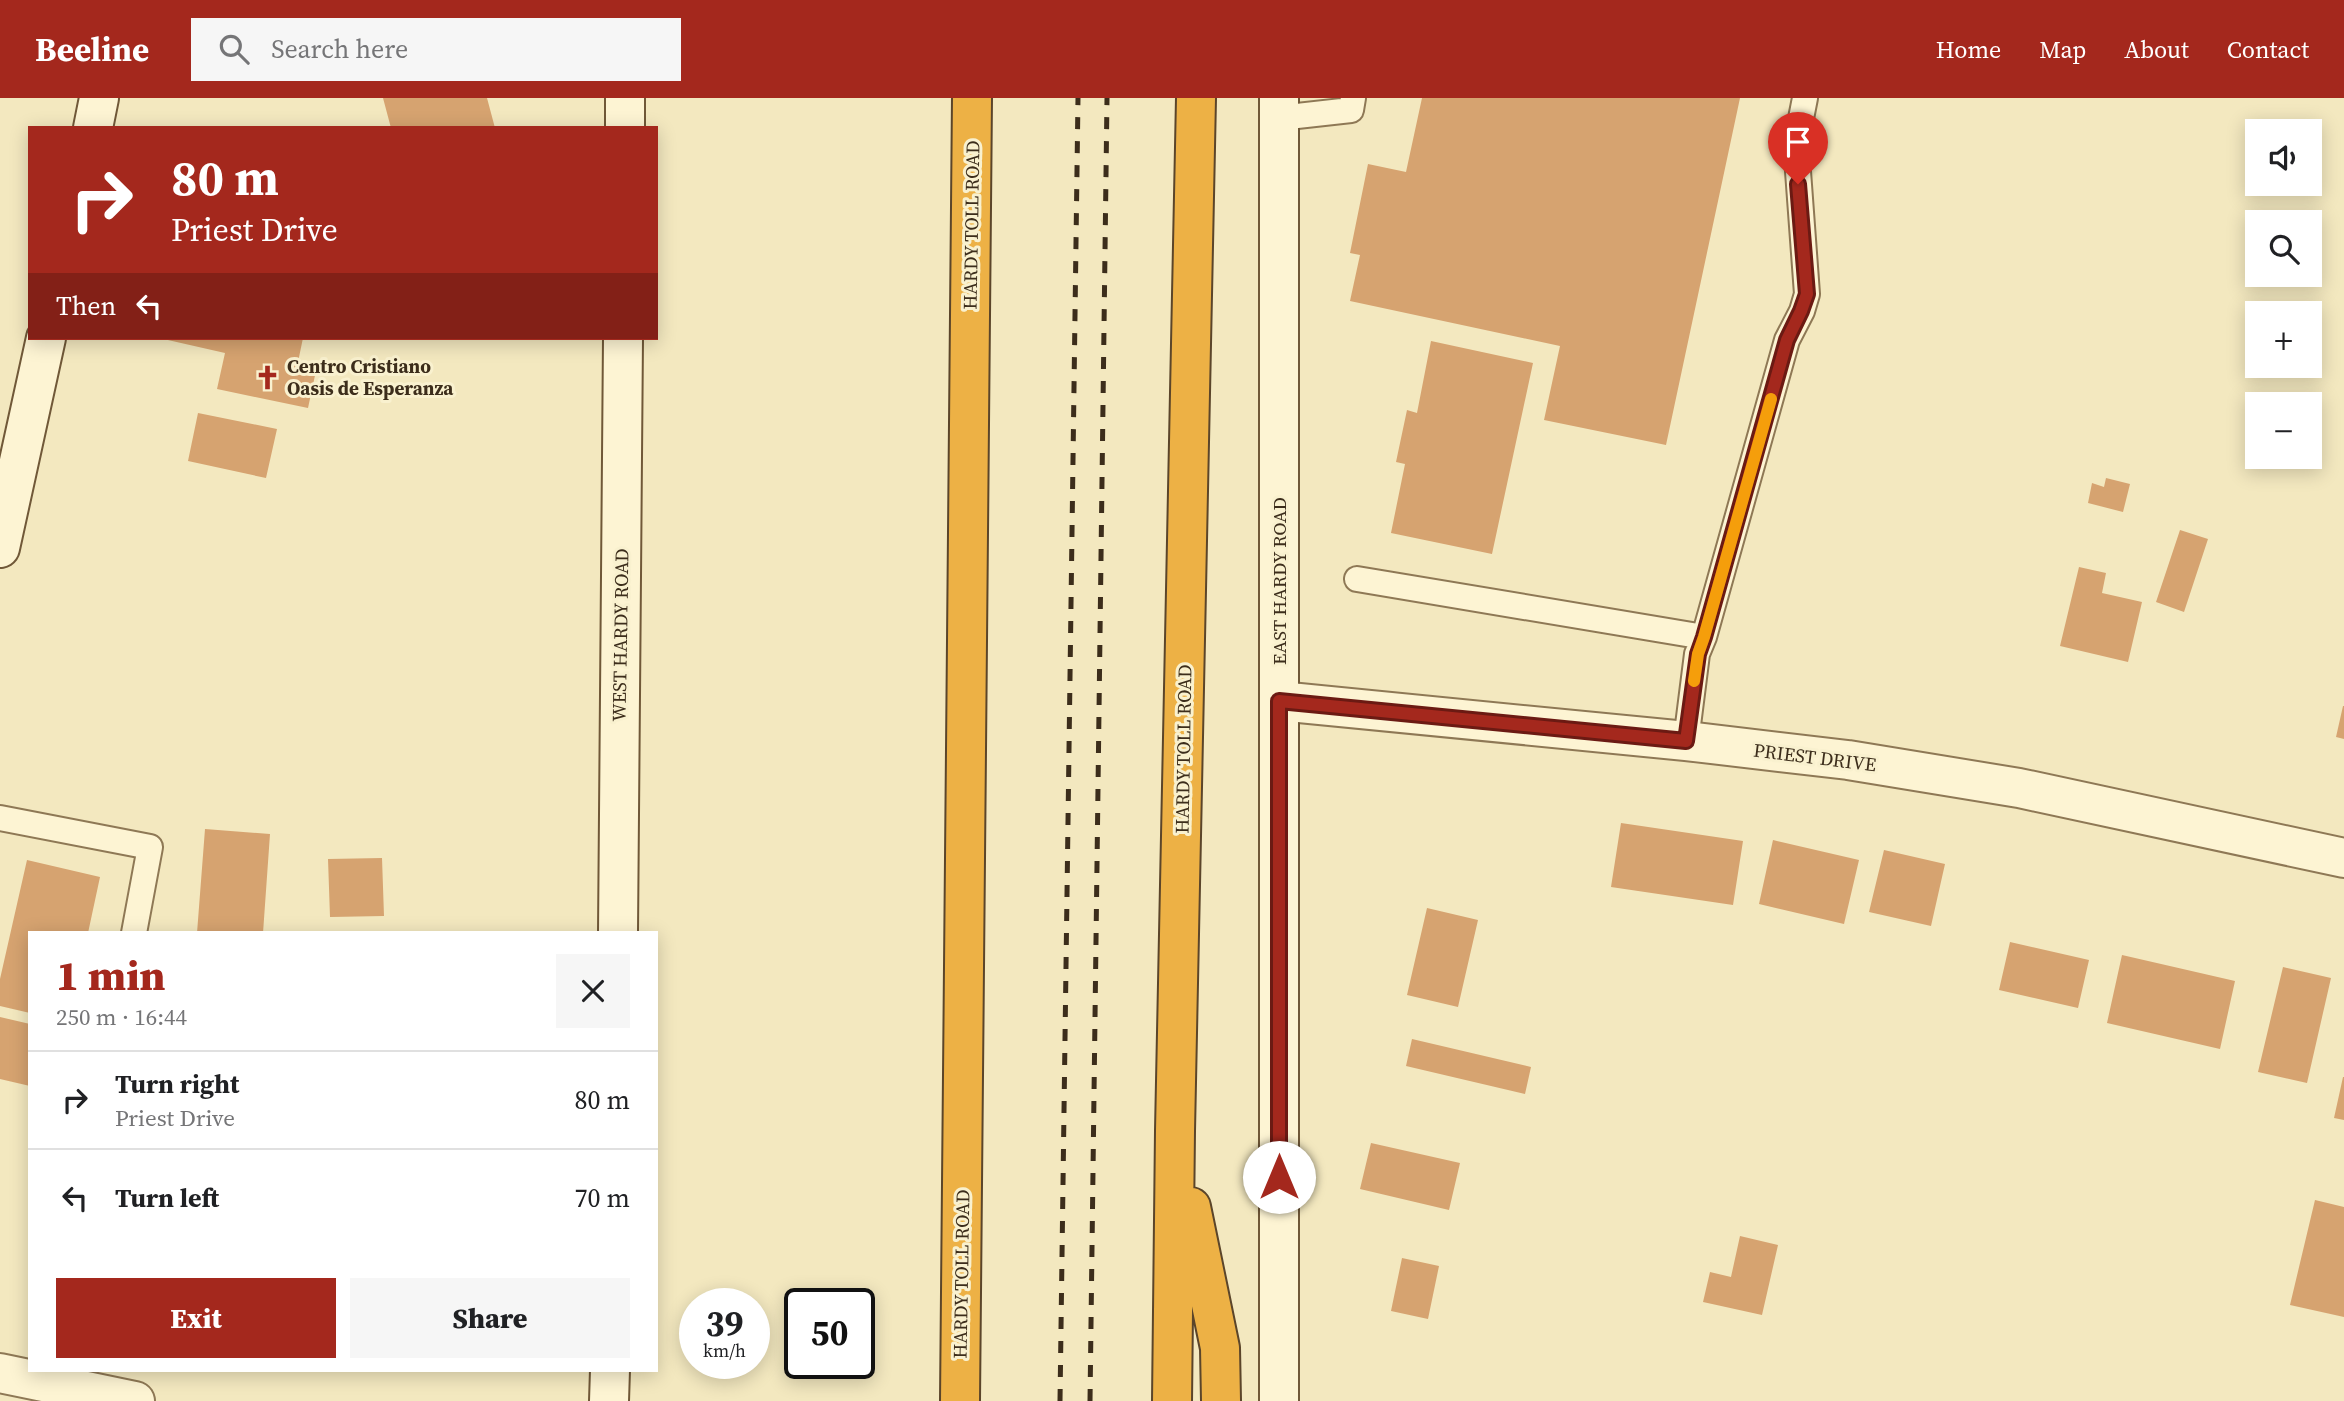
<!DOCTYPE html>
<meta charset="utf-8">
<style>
body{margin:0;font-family:"Source Serif 4",serif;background:#f6f6f6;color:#202124;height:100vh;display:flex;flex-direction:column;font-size:26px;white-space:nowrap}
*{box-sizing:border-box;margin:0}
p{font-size:23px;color:#757577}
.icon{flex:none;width:38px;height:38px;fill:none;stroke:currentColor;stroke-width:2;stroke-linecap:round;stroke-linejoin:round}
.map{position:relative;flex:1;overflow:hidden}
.details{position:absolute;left:28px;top:833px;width:630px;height:441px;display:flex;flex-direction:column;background:#fff;border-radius:0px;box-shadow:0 4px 18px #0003}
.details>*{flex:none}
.top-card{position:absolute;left:28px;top:28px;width:630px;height:214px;border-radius:0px;box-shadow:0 4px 18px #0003;background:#a4281d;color:#fff;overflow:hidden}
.buttons{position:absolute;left:2245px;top:21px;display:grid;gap:14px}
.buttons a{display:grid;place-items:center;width:77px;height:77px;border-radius:0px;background:#fff;box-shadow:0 4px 18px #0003;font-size:35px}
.speed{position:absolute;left:679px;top:1190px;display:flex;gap:14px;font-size:35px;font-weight:700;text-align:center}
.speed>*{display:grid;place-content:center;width:91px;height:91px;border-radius:50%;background:#fff;box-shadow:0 4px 18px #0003;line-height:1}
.speed small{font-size:18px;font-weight:400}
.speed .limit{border:4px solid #111;border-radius:10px;background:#fff;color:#111}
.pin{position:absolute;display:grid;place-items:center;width:60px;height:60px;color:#fff;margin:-72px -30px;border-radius:50% 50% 50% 0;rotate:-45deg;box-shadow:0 0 7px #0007}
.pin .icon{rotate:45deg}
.me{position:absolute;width:77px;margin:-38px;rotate:0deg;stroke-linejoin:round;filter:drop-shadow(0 0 5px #0008)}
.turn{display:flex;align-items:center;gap:24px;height:147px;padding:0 28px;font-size:32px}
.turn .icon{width:91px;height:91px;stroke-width:2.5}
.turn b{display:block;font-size:49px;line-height:60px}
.then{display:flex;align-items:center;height:66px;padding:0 28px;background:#0003;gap:14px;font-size:26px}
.round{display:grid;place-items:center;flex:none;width:74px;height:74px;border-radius:0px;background:#f6f6f6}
.headline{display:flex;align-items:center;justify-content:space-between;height:119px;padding:0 28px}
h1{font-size:42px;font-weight:800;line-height:52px;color:#a4281d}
.action{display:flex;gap:14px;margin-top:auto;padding:14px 28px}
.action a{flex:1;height:80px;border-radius:0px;background:#a4281d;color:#fff;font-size:28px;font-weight:800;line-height:80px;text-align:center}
.action a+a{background:#f6f6f6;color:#202124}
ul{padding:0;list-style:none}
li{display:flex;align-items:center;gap:21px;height:98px;padding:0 28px;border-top:2px solid #e0e0e0}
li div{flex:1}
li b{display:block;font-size:26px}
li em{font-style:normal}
header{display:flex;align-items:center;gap:42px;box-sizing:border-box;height:98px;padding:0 35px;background:#a4281d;color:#fff}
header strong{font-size:33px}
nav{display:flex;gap:38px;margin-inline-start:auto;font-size:24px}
.search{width:490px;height:63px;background:#f6f6f6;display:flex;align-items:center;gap:18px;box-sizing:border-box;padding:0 24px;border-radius:0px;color:#757577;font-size:26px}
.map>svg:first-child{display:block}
.building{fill:#d6a370}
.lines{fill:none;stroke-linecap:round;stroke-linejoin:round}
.service-casing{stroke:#8e7855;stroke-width:28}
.minor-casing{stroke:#8e7855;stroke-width:42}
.tertiary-casing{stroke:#8e7855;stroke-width:42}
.secondary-casing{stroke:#705838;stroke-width:42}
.motorway-casing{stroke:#5b452a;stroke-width:42}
.service{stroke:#fdf4d3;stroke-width:24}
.minor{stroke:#fdf4d3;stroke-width:38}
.tertiary{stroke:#fdf4d3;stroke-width:38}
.secondary{stroke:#fdf4d3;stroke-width:38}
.motorway{stroke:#edb145;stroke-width:38}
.rail{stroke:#3c2d1b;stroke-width:5;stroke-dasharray:12 12;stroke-linecap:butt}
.route-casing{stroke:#6b1a13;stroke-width:18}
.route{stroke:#a4281d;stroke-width:12}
.slow{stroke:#f59e0b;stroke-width:12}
.labels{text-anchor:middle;stroke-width:6;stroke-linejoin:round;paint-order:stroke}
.street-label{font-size:19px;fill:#3c2d1b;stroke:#f9f1cf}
.poi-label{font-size:19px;font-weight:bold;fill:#3c2d1b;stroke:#f9f1cf;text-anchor:start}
</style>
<header>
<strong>Beeline</strong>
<div class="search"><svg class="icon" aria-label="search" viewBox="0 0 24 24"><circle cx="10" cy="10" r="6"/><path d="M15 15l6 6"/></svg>Search here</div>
<nav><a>Home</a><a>Map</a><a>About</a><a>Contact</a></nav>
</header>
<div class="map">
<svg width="2344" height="1303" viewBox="0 0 2344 1303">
<rect width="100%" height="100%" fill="#f3e8bf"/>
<!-- building -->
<path class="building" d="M383 0H487L495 30H391Z
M1422 0H1740L1666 347 1544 322 1560 248 1350 203 1360 157 1350 155 1368 66 1406 74Z
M159 240H303L298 264 317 268 308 310 217 291 225 255Z
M1431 243 1533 265 1492 456 1391 435 1405 366 1396 364 1407 312 1417 315Z
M198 315 277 331 266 380 188 363Z
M2106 380 2130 386 2123 414 2088 405 2092 385 2104 389Z
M2180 432 2208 441 2184 514 2156 504Z
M2079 469 2106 475 2102 495 2142 504 2128 564 2060 548Z
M2343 608H2344V641L2336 639Z
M1621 725 1743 743 1733 807 1611 789Z
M205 731 270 736 263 835H197Z
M1773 742 1859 762 1844 826 1759 806Z
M1884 752 1945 766 1931 828 1869 814Z
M382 760 384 818 330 819 328 761Z
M27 762 100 779 88 835H30V915L0 908V881Z
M1427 810 1478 822 1458 909 1407 897Z
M2010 844 2089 862 2078 910 1999 892Z
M2122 857 2235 883 2220 951 2107 925Z
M2283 869 2331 880 2307 985 2258 974Z
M0 919 30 926V988L0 981Z
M1412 941 1531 969 1525 996 1406 968Z
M2343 979H2344V1022L2334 1020Z
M1371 1045 1460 1065 1449 1112 1360 1091Z
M2315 1102 2344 1109V1219L2290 1207Z
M1740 1138 1778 1147 1762 1217 1703 1204 1710 1174 1731 1179Z
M1402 1160 1439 1168 1428 1221 1391 1213Z"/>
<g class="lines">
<defs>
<path id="service" d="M1279 20 1351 12 1353 0
M1357 481 1704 539
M1686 643 1697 556 1704 539 1787 242 1802 213 1807 196 1796 46 1805 0
M0 720 150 749 134 835"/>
<path id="minor" d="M1279 603 1686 643 1848 662 2019 690 2344 760"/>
<path id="tertiary" d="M0 1275 135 1303"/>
<path id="secondary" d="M93 30 99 0
M625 30V0
M0 450 46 240
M618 835 623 240
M609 1303 610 1272
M1279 1303V0"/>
<path id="motorway" d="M1191 1109 1220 1250 1221 1303
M960 1303 972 0
M1172 1303 1175 1033 1196 0"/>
</defs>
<!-- service casing -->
<use href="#service" class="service-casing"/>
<!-- minor casing -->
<use href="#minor" class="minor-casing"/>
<!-- tertiary casing -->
<use href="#tertiary" class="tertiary-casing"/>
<!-- secondary casing -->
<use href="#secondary" class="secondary-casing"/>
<!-- motorway casing -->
<use href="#motorway" class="motorway-casing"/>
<!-- service -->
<use href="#service" class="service"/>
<!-- minor -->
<use href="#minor" class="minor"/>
<!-- tertiary -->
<use href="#tertiary" class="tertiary"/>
<!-- secondary -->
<use href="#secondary" class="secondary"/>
<!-- motorway -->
<use href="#motorway" class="motorway"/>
<!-- rail -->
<path class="rail" d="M1060 1303 1078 0
M1090 1303 1107 0"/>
</g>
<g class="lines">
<defs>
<path id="route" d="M1279 1079V603L1686 643 1698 556 1704 539 1787 242 1801 213 1807 196 1798 86"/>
</defs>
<!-- route casing -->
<use href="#route" class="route-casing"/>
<!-- route -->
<use href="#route" class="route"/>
<!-- slow -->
<path class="slow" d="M1694 583 1698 556 1704 539 1771 301"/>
</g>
<!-- icons -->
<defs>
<symbol id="church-bare" viewBox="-9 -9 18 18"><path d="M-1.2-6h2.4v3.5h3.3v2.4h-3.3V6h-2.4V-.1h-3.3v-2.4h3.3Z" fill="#a4281d" stroke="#f9f1cf" stroke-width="2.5" paint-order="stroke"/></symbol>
</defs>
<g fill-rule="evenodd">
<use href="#church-bare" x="250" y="262" width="35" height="35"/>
</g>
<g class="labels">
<!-- street labels -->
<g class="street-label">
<text transform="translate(971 127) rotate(-89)" y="7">HARDY TOLL ROAD</text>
<text transform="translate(1279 483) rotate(-90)" y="7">EAST HARDY ROAD</text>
<text transform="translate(620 537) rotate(-89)" y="7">WEST HARDY ROAD</text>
<text transform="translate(1183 651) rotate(-89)" y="7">HARDY TOLL ROAD</text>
<text transform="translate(1815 659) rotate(7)" y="7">PRIEST DRIVE</text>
<text transform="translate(961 1176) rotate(-89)" y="7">HARDY TOLL ROAD</text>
</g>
<!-- poi labels -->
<g class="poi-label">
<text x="287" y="275">Centro Cristiano<tspan x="287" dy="22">Oasis de Esperanza</tspan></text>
</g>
</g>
</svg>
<div class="buttons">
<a><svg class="icon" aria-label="sound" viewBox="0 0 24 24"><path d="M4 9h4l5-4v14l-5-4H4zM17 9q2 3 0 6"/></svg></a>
<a><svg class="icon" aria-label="search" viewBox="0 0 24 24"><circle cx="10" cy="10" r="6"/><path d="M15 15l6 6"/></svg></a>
<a>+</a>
<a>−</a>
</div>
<div class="speed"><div>39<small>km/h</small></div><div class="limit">50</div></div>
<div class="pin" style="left:1798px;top:86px;background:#d93025"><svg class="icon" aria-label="arrive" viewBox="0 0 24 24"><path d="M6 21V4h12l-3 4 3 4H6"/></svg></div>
<svg class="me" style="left:1279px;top:1079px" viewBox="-20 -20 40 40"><circle r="19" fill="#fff"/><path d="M0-13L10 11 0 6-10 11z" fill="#a4281d"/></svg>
<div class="top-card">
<div class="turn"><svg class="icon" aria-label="right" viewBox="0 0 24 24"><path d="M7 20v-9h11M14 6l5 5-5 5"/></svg><div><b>80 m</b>Priest Drive</div></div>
<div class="then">Then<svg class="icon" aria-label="left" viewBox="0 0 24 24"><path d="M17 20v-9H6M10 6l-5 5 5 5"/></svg></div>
</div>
<section class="details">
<div class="headline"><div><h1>1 min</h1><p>250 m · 16:44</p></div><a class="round"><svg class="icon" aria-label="close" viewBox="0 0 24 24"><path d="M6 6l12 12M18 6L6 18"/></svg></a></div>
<ul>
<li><svg class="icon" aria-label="right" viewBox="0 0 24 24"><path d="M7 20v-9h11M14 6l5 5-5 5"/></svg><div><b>Turn right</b><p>Priest Drive</p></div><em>80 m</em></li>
<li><svg class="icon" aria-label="left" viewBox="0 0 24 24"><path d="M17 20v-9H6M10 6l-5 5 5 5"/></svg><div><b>Turn left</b></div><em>70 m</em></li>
</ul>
<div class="action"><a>Exit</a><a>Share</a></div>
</section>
</div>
